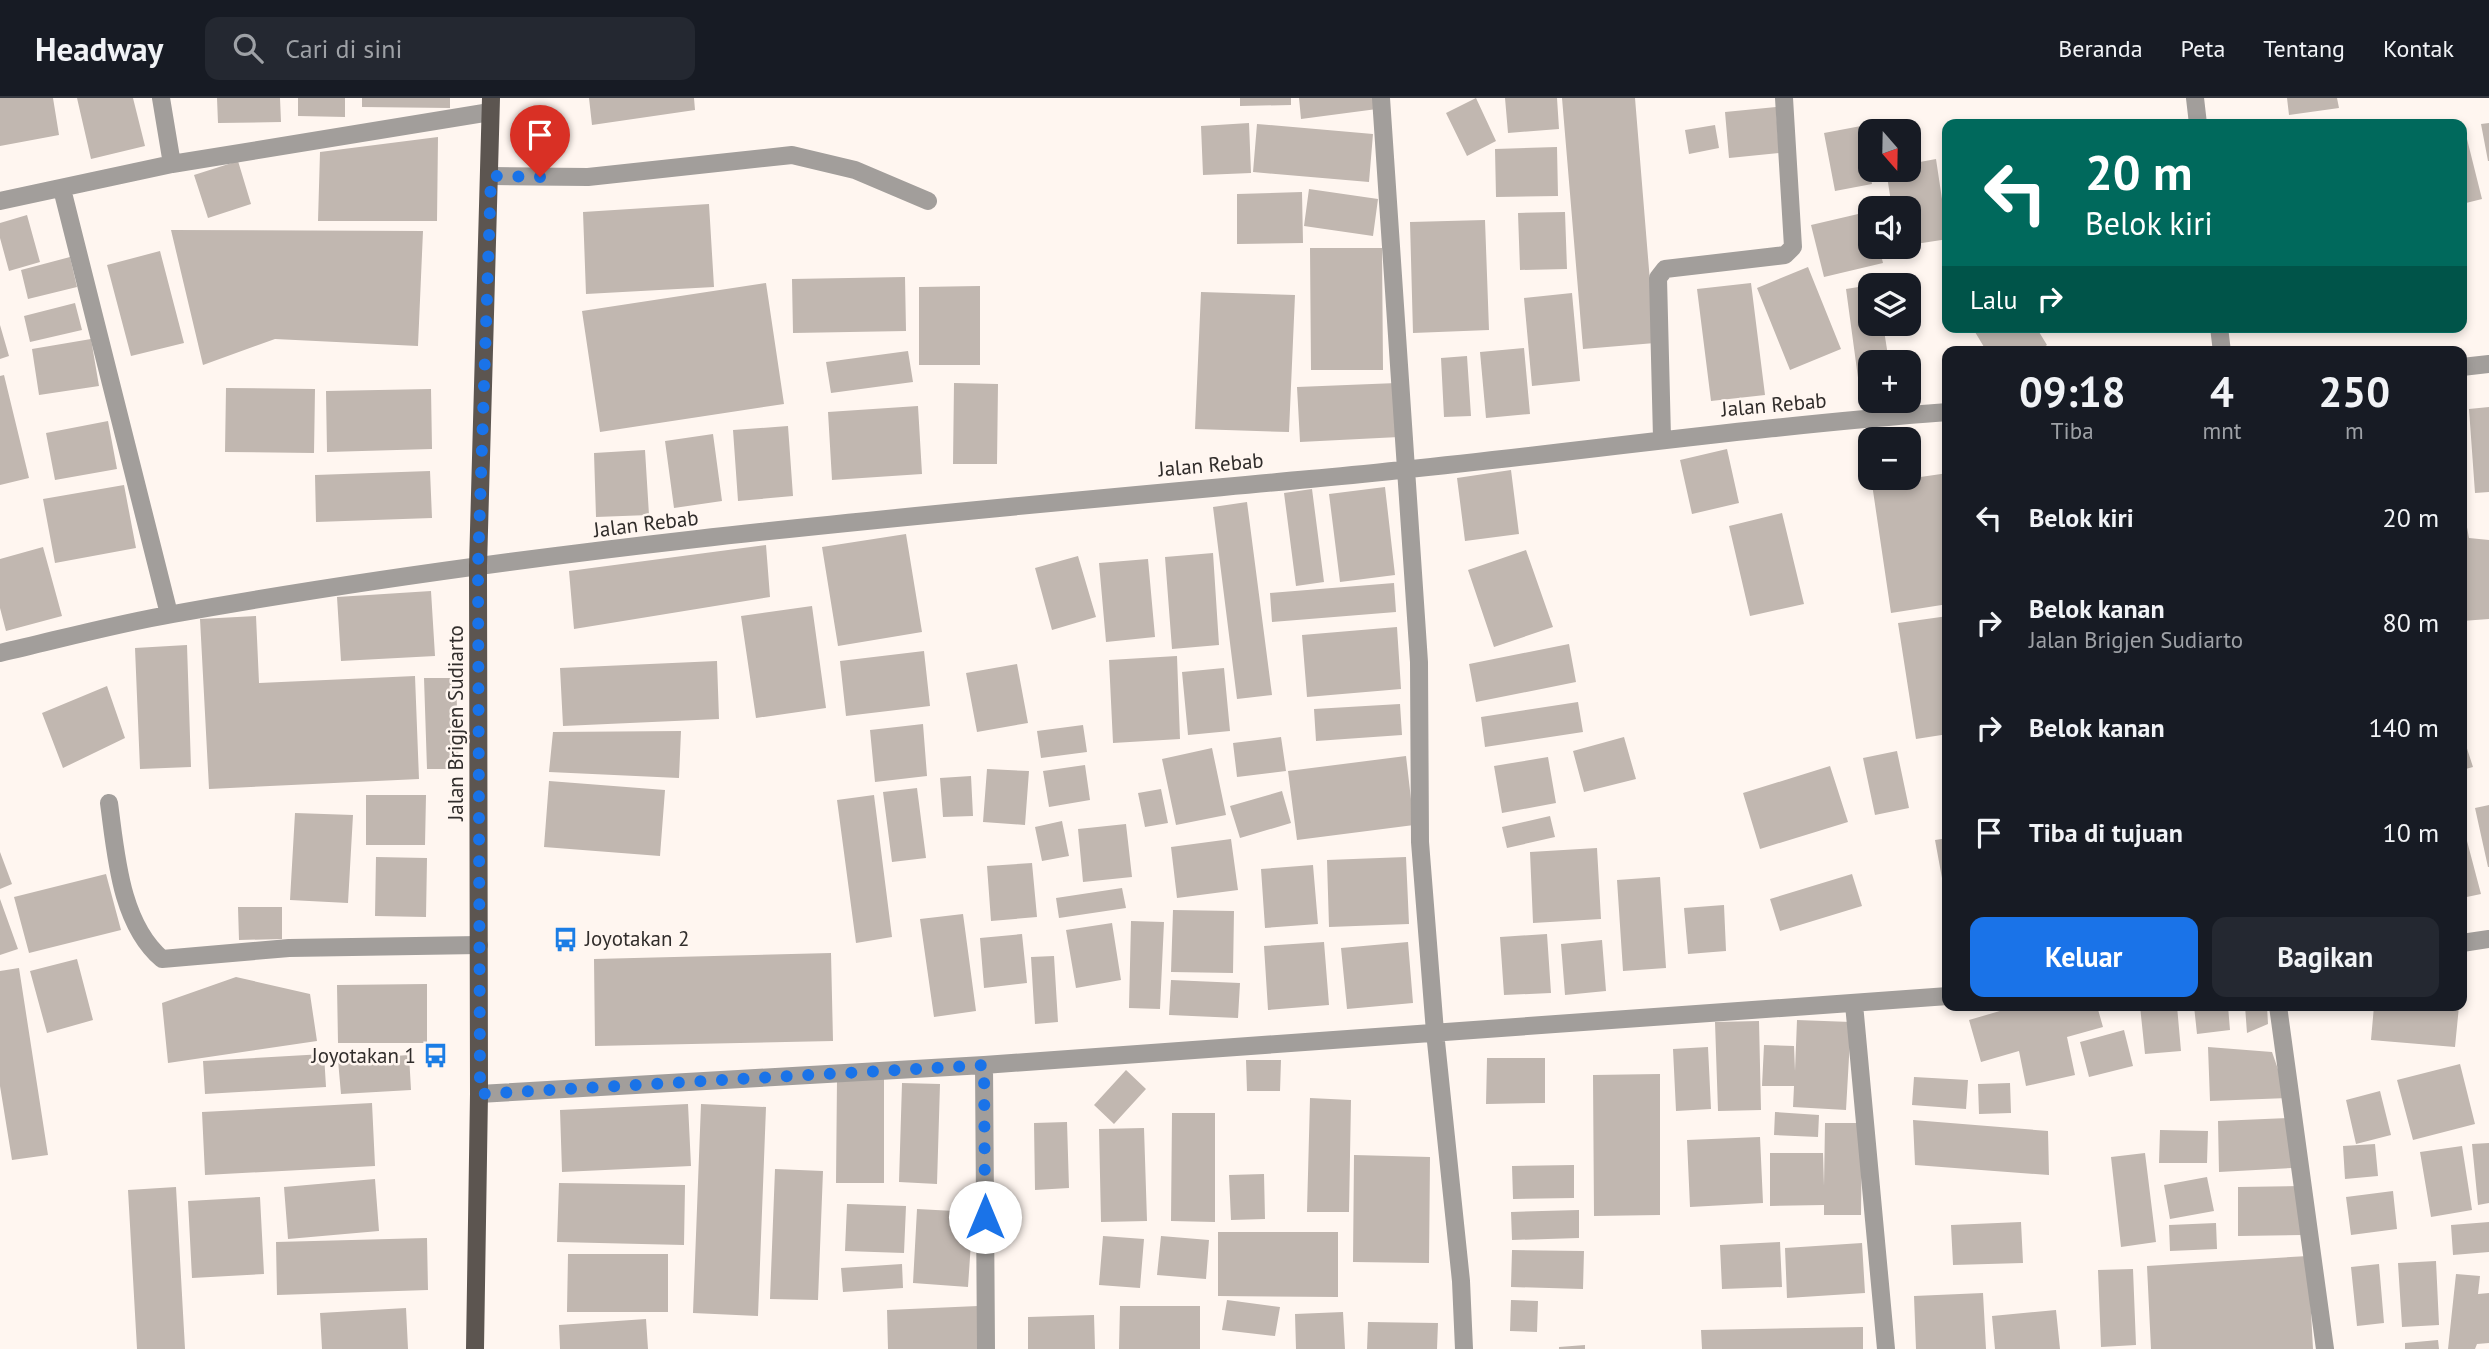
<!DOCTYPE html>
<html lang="id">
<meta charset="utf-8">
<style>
body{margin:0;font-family:"PT Sans",sans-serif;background:#242831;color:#f1f3f6;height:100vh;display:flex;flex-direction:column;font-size:26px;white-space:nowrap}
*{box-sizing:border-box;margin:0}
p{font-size:23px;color:#9ea1a6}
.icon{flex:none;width:38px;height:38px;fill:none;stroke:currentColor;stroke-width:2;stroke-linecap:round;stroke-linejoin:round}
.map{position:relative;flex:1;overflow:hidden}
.drawer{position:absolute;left:1942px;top:248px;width:525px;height:665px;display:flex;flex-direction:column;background:#171b24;border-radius:14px;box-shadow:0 4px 10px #0003}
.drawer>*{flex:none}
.banner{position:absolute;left:1942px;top:21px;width:525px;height:214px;border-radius:14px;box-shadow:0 4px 10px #0003;background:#00695c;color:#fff;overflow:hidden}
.needle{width:46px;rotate:160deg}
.buttons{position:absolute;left:1858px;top:21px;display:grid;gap:14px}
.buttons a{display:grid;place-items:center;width:63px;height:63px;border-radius:14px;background:#171b24;box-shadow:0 4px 10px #0003;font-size:35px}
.pin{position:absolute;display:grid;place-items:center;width:60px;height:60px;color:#fff;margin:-72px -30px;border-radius:50% 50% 50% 0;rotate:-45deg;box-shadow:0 0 7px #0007}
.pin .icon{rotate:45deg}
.me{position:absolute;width:77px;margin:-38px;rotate:0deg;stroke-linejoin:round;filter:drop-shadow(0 0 5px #0008)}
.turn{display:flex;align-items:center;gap:24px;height:147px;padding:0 28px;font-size:32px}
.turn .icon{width:91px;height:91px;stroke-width:2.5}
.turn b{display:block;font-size:49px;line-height:60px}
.then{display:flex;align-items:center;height:66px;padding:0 28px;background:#0003;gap:14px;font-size:26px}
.eta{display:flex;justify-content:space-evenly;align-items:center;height:119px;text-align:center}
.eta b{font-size:42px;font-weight:700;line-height:49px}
.primary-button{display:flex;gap:14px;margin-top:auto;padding:14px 28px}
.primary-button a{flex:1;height:80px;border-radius:14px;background:#1a73e8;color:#fff;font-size:28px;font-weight:700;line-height:80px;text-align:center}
.primary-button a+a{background:#242831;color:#f1f3f6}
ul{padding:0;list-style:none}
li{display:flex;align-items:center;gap:21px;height:105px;padding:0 28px}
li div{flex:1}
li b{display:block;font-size:26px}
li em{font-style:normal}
header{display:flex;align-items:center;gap:42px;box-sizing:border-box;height:98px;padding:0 35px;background:#171b24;border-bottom:2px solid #363941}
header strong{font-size:33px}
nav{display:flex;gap:38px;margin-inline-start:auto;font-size:24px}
.search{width:490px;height:63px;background:#242831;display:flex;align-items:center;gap:18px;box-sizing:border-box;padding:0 24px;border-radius:14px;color:#9ea1a6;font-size:26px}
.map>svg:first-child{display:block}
.building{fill:#c1b7b0}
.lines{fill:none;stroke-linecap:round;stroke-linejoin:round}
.minor{stroke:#a29e9b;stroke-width:18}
.primary{stroke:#5c5550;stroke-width:18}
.route{stroke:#1a73e8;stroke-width:12;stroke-dasharray:0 21.6}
.labels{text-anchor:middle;stroke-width:5;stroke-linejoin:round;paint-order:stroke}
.street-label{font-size:21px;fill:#312d2b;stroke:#fff6f0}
.poi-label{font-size:21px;fill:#312d2b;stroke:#fff6f0;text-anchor:start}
</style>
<header>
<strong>Headway</strong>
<div class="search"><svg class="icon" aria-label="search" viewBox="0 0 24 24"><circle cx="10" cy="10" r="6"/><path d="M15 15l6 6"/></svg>Cari di sini</div>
<nav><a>Beranda</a><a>Peta</a><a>Tentang</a><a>Kontak</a></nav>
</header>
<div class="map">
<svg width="2489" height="1251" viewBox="0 0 2489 1251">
<rect width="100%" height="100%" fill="#fff6f0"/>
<!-- building -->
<path class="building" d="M0 0H53L59 37 0 48Z
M77 0H133L145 48 91 61Z
M217 0H280L281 24 218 25Z
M298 0H345V19L298 18Z
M362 0H450V10L362 9Z
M589 0H694L695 12 592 27Z
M1240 0H1291V7L1240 8Z
M1299 0H1376L1377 11 1301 21Z
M1476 0 1496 43 1467 58 1446 15Z
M1505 0H1557L1559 31 1508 35Z
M1562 0H1635L1655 245 1583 251Z
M2287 0H2337L2339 10 2289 17Z
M1776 9 1779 55 1729 60 1725 14Z
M1249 25 1251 75 1203 77 1201 28Z
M2489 25V63H2488L2481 26Z
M1257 26 1373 36 1369 84 1253 74Z
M1715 27 1719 50 1689 56 1685 32Z
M1861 28 1872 86 1835 93 1824 35Z
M2465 33 2482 101 2462 106V34Z
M438 39 437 123H318L320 54Z
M1557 49 1558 98 1496 99 1495 51Z
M1936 61 1948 141 1909 147V110H1892L1886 72H1909V66Z
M238 63 251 106 208 120 194 77Z
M1309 91 1378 101 1373 138 1304 128Z
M1302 94 1303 145 1237 146V96Z
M709 106 714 189 586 196 583 114Z
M1871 113V149H1879L1883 165 1824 179 1811 127Z
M1565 114 1567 171 1520 172 1518 115Z
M27 117 40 164 9 173 0 140V125Z
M1485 122 1489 232 1413 235 1410 124Z
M171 132 423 133 418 248 275 241 203 267Z
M1310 150H1382L1383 272H1311Z
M160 153 184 245 131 258 107 167Z
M70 159 77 189 28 201 21 172Z
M1808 169 1841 251 1790 272 1757 190Z
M905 179 906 233 793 235 792 181Z
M766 185 784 306 600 334 582 213Z
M1751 185 1765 297 1711 303 1697 191Z
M1871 187V226H1883L1889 264H1871V286L1859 287 1846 191Z
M980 188V267H919V189Z
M1201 194 1295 197 1289 334 1195 331Z
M1572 195 1580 283 1532 288 1524 200Z
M75 205 82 232 30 244 24 218Z
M0 227 9 258 0 261Z
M1972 229H2036L2047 247 2036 254H1987Z
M2147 229H2195V231L2148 234Z
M91 241 99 288 39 297 32 251Z
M1524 250 1530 316 1486 320 1480 254Z
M908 253 913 284 831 295 826 264Z
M1467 258 1471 318 1444 319 1441 260Z
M4 277 29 380 0 387V278Z
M954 285 998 286 997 366H953Z
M1397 285 1399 339 1300 344 1297 289Z
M226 290 315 291 314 355 225 354Z
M431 291 432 351 327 354 326 293Z
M918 308 922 376 832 382 828 314Z
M2489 309V394L2475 395 2469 311Z
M108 323 117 371 55 382 46 335Z
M788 328 793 398 738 403 733 332Z
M713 336 722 403 674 410 665 343Z
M1727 351 1739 405 1692 416 1680 362Z
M645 352 649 417 596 419 594 355Z
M1511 372 1519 436 1465 443 1457 380Z
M430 373 432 420 316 424 315 377Z
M1948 375V506L1891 515 1872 386Z
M124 387 136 450 55 465 43 401Z
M1385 389 1395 477 1340 484 1329 396Z
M1312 391 1324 484 1296 488 1284 395Z
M2462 402 2469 440 2489 442V521L2462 523Z
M1247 404 1272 597 1237 601 1213 409Z
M1782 415 1804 506 1750 518 1729 428Z
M906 436 922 534 838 548 822 449Z
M766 447 770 499 574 531 569 473Z
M43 449 62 518 6 533 0 510V461Z
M1526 452 1553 529 1494 549 1468 472Z
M1213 455 1219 547 1172 551 1165 459Z
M1078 458 1096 519 1052 532 1035 470Z
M1148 461 1155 539 1106 544 1099 465Z
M1394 485 1396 514 1272 524 1270 495Z
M431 493 435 558 341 563 337 499Z
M812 508 826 610 756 620 741 518Z
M256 518 259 585 415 578 419 681 209 691 200 521Z
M1948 518V636L1916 641 1898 525Z
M1397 529 1401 591 1307 599 1302 537Z
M1569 546 1576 584 1476 604 1469 566Z
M187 547 191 669 140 671 135 550Z
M924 553 930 608 846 618 840 563Z
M1177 558 1180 641 1113 645 1109 562Z
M717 563 719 621 563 628 560 570Z
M1017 566 1028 625 977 634 966 575Z
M1224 570 1230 633 1188 637 1182 574Z
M424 580H456L459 671H427Z
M107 588 125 640 63 670 42 615Z
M1578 604 1583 634 1485 649 1481 619Z
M1400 606 1402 637 1316 643 1314 611Z
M923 626 927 678 875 684 870 632Z
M1083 627 1087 654 1041 660 1037 633Z
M681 633 679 680 549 674 553 634Z
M2462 635 2473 669 2462 672Z
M1281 639 1286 673 1237 679 1233 645Z
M1624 639 1636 681 1584 694 1573 653Z
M1212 650 1226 717 1176 727 1162 661Z
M1897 653 1909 710 1875 717 1863 660Z
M1406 658 1414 727 1297 742 1288 673Z
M1548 659 1556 705 1502 715 1494 668Z
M1085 667 1090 702 1049 709 1043 673Z
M1830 668 1848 724 1760 751 1743 695Z
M987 671 1029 673 1025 727 983 724Z
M971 678 973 718 943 719 940 680Z
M549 683 665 692 660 758 544 749Z
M917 690 926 760 892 764 883 694Z
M1161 691 1168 725 1145 729 1138 695Z
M1282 693 1291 725 1240 740 1230 708Z
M366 697H426L425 747H366Z
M874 697 892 839 856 845 837 702Z
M2489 707V769H2488L2475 710Z
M295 715 353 717 348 805 290 802Z
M1550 718 1555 739 1507 750 1502 729Z
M1062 723 1069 758 1042 763 1035 729Z
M2462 724 2481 796 2462 800Z
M1126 726 1132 779 1083 784 1078 731Z
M1948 740V801L1946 802 1935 742Z
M1231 741 1238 792 1177 800 1171 749Z
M1597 750 1601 821 1533 825 1530 754Z
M0 754 12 786 0 791Z
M376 759 427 760 426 819 375 818Z
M1406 759 1409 826 1329 829 1327 762Z
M1032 765 1037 819 991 823 987 768Z
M1313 767 1318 826 1265 830 1261 771Z
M106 776 121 832 29 855 14 799Z
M1852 776 1862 808 1780 833 1770 801Z
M1660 779 1666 870 1623 873 1617 782Z
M1122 790 1126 810 1059 820 1056 800Z
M0 801 18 851 0 857Z
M1724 807 1726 853 1688 856 1684 810Z
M238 809H282V841L239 842Z
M1173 812 1234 813 1233 875 1171 874Z
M963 816 976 913 934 919 920 821Z
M1131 823 1164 824 1160 911 1129 910Z
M1112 825 1121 882 1076 890 1066 832Z
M1022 836 1027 885 984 890 980 840Z
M1547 836 1551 895 1504 897 1500 839Z
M1602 842 1606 893 1565 897 1561 846Z
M1324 844 1329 907 1268 912 1264 848Z
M1408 844 1413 905 1347 911 1341 850Z
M831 855 833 943 595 948 594 861Z
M1054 858 1058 924 1035 926 1031 859Z
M77 861 93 922 47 935 30 873Z
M19 870 48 1057 12 1062 0 988V873Z
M236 879 310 896 317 943 168 965 162 905Z
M1171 882 1240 885 1238 920 1169 917Z
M427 886V945H338L337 887Z
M2017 908H2097L2103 929 2067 939 2075 977 2026 988 2019 953 1981 964 1969 922Z
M2140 908H2177L2181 953 2145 956Z
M2194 908H2228L2230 932 2197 936Z
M2245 908H2267L2268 926 2247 935Z
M2374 908H2459L2455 949 2371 942Z
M1797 922 1851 924 1846 1012 1793 1009 1794 988H1762L1764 947 1794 948 1795 973Z
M1759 923 1761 1012 1718 1013 1715 924Z
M2124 932 2133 968 2089 979 2080 944Z
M1708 949 1711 1011 1676 1013 1673 951Z
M2208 949 2272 954 2288 1000 2210 1003Z
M324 956 326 989 205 996 203 963Z
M409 957 411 992 341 996 338 962Z
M1487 960H1545V1005L1486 1006Z
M1246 962H1281L1280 993H1247Z
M2460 966 2475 1026 2413 1042 2397 982Z
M1126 972 1146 991 1114 1026 1094 1007Z
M1660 976V1117L1594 1118 1593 977Z
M1914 979 1968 982 1966 1011 1912 1007Z
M837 981H884V1085H836Z
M902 985 940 986 937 1086 899 1084Z
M2010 985 2011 1015 1979 1016 1978 986Z
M2380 993 2391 1037 2356 1046 2346 1002Z
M1310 1000 1351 1002 1349 1114H1307Z
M372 1005 375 1068 205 1077 202 1014Z
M688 1006 691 1068 562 1074 560 1012Z
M701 1006 766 1009 758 1218 693 1215Z
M1775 1014 1819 1017 1818 1039 1774 1037Z
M1172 1015H1215V1124L1171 1123Z
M2291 1020 2292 1070 2219 1074 2218 1023Z
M1913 1022 2048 1033 2049 1077 1915 1067Z
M1067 1024 1069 1090 1035 1092 1034 1025Z
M1825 1025H1862L1861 1117H1824V1107L1770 1108V1055H1823L1824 1088Z
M1144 1030 1147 1123 1101 1124 1099 1031Z
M2160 1032 2208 1033 2207 1065H2159Z
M1760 1039 1763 1105 1690 1109 1687 1042Z
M2489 1045V1105L2478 1107 2472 1046Z
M2375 1046 2378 1078 2345 1081 2343 1048Z
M2462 1048 2472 1112 2431 1119 2420 1054Z
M2145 1055 2156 1144 2121 1149 2111 1059Z
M1354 1057 1430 1059 1429 1165 1353 1164Z
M1574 1067V1100L1513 1101 1512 1068Z
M775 1071 823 1073 818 1202 770 1201Z
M1264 1076 1265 1121 1231 1122 1229 1077Z
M2207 1079 2214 1113 2170 1121 2164 1087Z
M375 1081 379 1133 288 1141 284 1089Z
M559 1085 685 1087 684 1147 557 1144Z
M2302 1088V1137L2238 1138V1089Z
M176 1089 185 1251H137L128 1092Z
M2393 1093 2397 1131 2351 1137 2346 1099Z
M260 1099 264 1176 192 1180 188 1103Z
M847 1106 906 1108 904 1155 845 1153Z
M917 1111 973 1114 968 1189 913 1185Z
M1579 1112V1140L1512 1142 1511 1114Z
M2021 1124 2023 1165 1953 1167 1951 1127Z
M2489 1124V1154L2453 1157 2451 1127Z
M2216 1125 2217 1151 2170 1153 2169 1127Z
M1218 1134H1338V1199L1218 1198Z
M1103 1138 1144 1141 1140 1190 1099 1187Z
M1161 1138 1209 1142 1206 1181 1157 1177Z
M427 1140 428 1192 277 1197 276 1144Z
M1780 1144 1782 1189 1722 1191 1720 1147Z
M1862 1145 1865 1195 1787 1200 1785 1150Z
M1512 1152 1584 1153 1583 1191 1511 1189Z
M568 1156H668V1214H567Z
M2308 1158 2313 1251H2151L2147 1168Z
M2436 1163 2439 1227 2402 1229 2398 1165Z
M902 1166 903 1190 843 1194 841 1170Z
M2379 1166 2384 1225 2357 1228 2351 1169Z
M2133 1171 2136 1247 2101 1249 2098 1172Z
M2456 1176 2480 1178 2478 1196 2489 1195V1245L2477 1246 2475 1251H2448Z
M1983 1195 1986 1251H1916L1914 1198Z
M1227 1202 1280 1209 1275 1238 1222 1232Z
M1511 1202 1538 1203 1537 1234 1510 1233Z
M978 1208 979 1251H888L887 1212Z
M1120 1208H1200V1251H1119Z
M406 1210 408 1251H322L320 1215Z
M2056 1212 2060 1251H1995L1992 1218Z
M1343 1214 1345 1251H1296L1295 1216Z
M1094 1217 1095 1251H1028V1219Z
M646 1221 648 1251H560L559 1227Z
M1368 1224 1438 1225 1437 1251H1367Z
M1863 1229V1251H1702L1701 1232Z
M2438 1242 2439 1251H2405V1245Z
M1585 1247V1251H1559V1249Z"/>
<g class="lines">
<!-- minor -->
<path class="minor" d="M161 0 172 66
M1381 0 1419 564 1420 744 1435 934 1461 1183 1464 1251
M2195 0 2198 26
M491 78 588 79 792 57 855 72 928 103
M62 91 169 516
M0 103 172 66 490 14
M2219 229 2222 254
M2462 269 2489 266
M1662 340 1658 180 1665 171 1785 157 1793 149 1784 0
M0 555C57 542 115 526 173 516 549 448 930 416 1310 381 1523 362 1734 330 1948 314
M109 705C116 756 120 825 162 861L289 850 479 847
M2462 845 2489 841
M1854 906 1886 1251
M2278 908 2325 1251
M984 967 986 1251
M479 996 984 967 1948 898"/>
<!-- primary -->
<path class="primary" d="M475 1251 479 996 478 468 491 0"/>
</g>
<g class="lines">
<!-- route -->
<path class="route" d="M540 79 491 78 478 468 480 996 984 967 985 1119"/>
</g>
<!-- icons -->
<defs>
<symbol id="bus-bare" viewBox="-9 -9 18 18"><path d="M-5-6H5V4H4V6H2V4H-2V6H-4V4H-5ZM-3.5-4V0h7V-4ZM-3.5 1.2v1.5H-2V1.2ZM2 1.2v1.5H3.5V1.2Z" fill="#1b7de5" stroke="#fff6f0" stroke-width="2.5" paint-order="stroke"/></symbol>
</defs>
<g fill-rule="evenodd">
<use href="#bus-bare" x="548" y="824" width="35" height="35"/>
<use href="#bus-bare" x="418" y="940" width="35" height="35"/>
</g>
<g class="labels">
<!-- street labels -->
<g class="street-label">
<text transform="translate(1774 307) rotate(-5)" y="7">Jalan Rebab</text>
<text transform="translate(1211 367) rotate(-5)" y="7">Jalan Rebab</text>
<text transform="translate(646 426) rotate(-7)" y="7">Jalan Rebab</text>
<text transform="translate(456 625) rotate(-90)" y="7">Jalan Brigjen Sudiarto</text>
</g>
<!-- poi labels -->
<g class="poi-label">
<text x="585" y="848">Joyotakan 2</text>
<text x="416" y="965" text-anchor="end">Joyotakan 1</text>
</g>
</g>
</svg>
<div class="buttons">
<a><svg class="needle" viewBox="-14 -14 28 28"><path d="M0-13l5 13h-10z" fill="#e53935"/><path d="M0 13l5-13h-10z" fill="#9ea1a6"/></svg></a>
<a><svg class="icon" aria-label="sound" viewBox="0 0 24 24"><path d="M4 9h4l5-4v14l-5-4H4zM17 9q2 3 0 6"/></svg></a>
<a><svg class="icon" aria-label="layers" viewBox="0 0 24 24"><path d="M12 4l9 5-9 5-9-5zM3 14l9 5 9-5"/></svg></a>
<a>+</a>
<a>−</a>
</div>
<div class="pin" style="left:540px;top:79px;background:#d93025"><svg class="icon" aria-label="arrive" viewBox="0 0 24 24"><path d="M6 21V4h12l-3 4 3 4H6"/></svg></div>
<svg class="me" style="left:985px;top:1119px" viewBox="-20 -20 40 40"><circle r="19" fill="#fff"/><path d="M0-13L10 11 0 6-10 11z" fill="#1a73e8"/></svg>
<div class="banner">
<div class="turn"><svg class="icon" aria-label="left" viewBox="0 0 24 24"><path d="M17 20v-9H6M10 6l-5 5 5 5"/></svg><div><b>20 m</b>Belok kiri</div></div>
<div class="then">Lalu<svg class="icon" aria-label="right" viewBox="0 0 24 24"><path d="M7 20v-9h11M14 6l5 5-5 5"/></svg></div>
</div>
<section class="drawer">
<div class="eta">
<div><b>09:18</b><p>Tiba</p></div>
<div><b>4</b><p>mnt</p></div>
<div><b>250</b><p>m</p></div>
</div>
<ul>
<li><svg class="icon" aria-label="left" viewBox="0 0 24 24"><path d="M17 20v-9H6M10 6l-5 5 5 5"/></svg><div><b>Belok kiri</b></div><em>20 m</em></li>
<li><svg class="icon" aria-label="right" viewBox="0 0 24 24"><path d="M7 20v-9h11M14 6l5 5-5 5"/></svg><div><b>Belok kanan</b><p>Jalan Brigjen Sudiarto</p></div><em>80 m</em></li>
<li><svg class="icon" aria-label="right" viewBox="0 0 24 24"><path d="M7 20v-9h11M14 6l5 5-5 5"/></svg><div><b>Belok kanan</b></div><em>140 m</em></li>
<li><svg class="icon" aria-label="arrive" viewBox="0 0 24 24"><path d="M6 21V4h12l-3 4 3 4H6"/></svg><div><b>Tiba di tujuan</b></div><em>10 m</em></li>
</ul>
<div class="primary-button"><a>Keluar</a><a>Bagikan</a></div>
</section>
</div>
